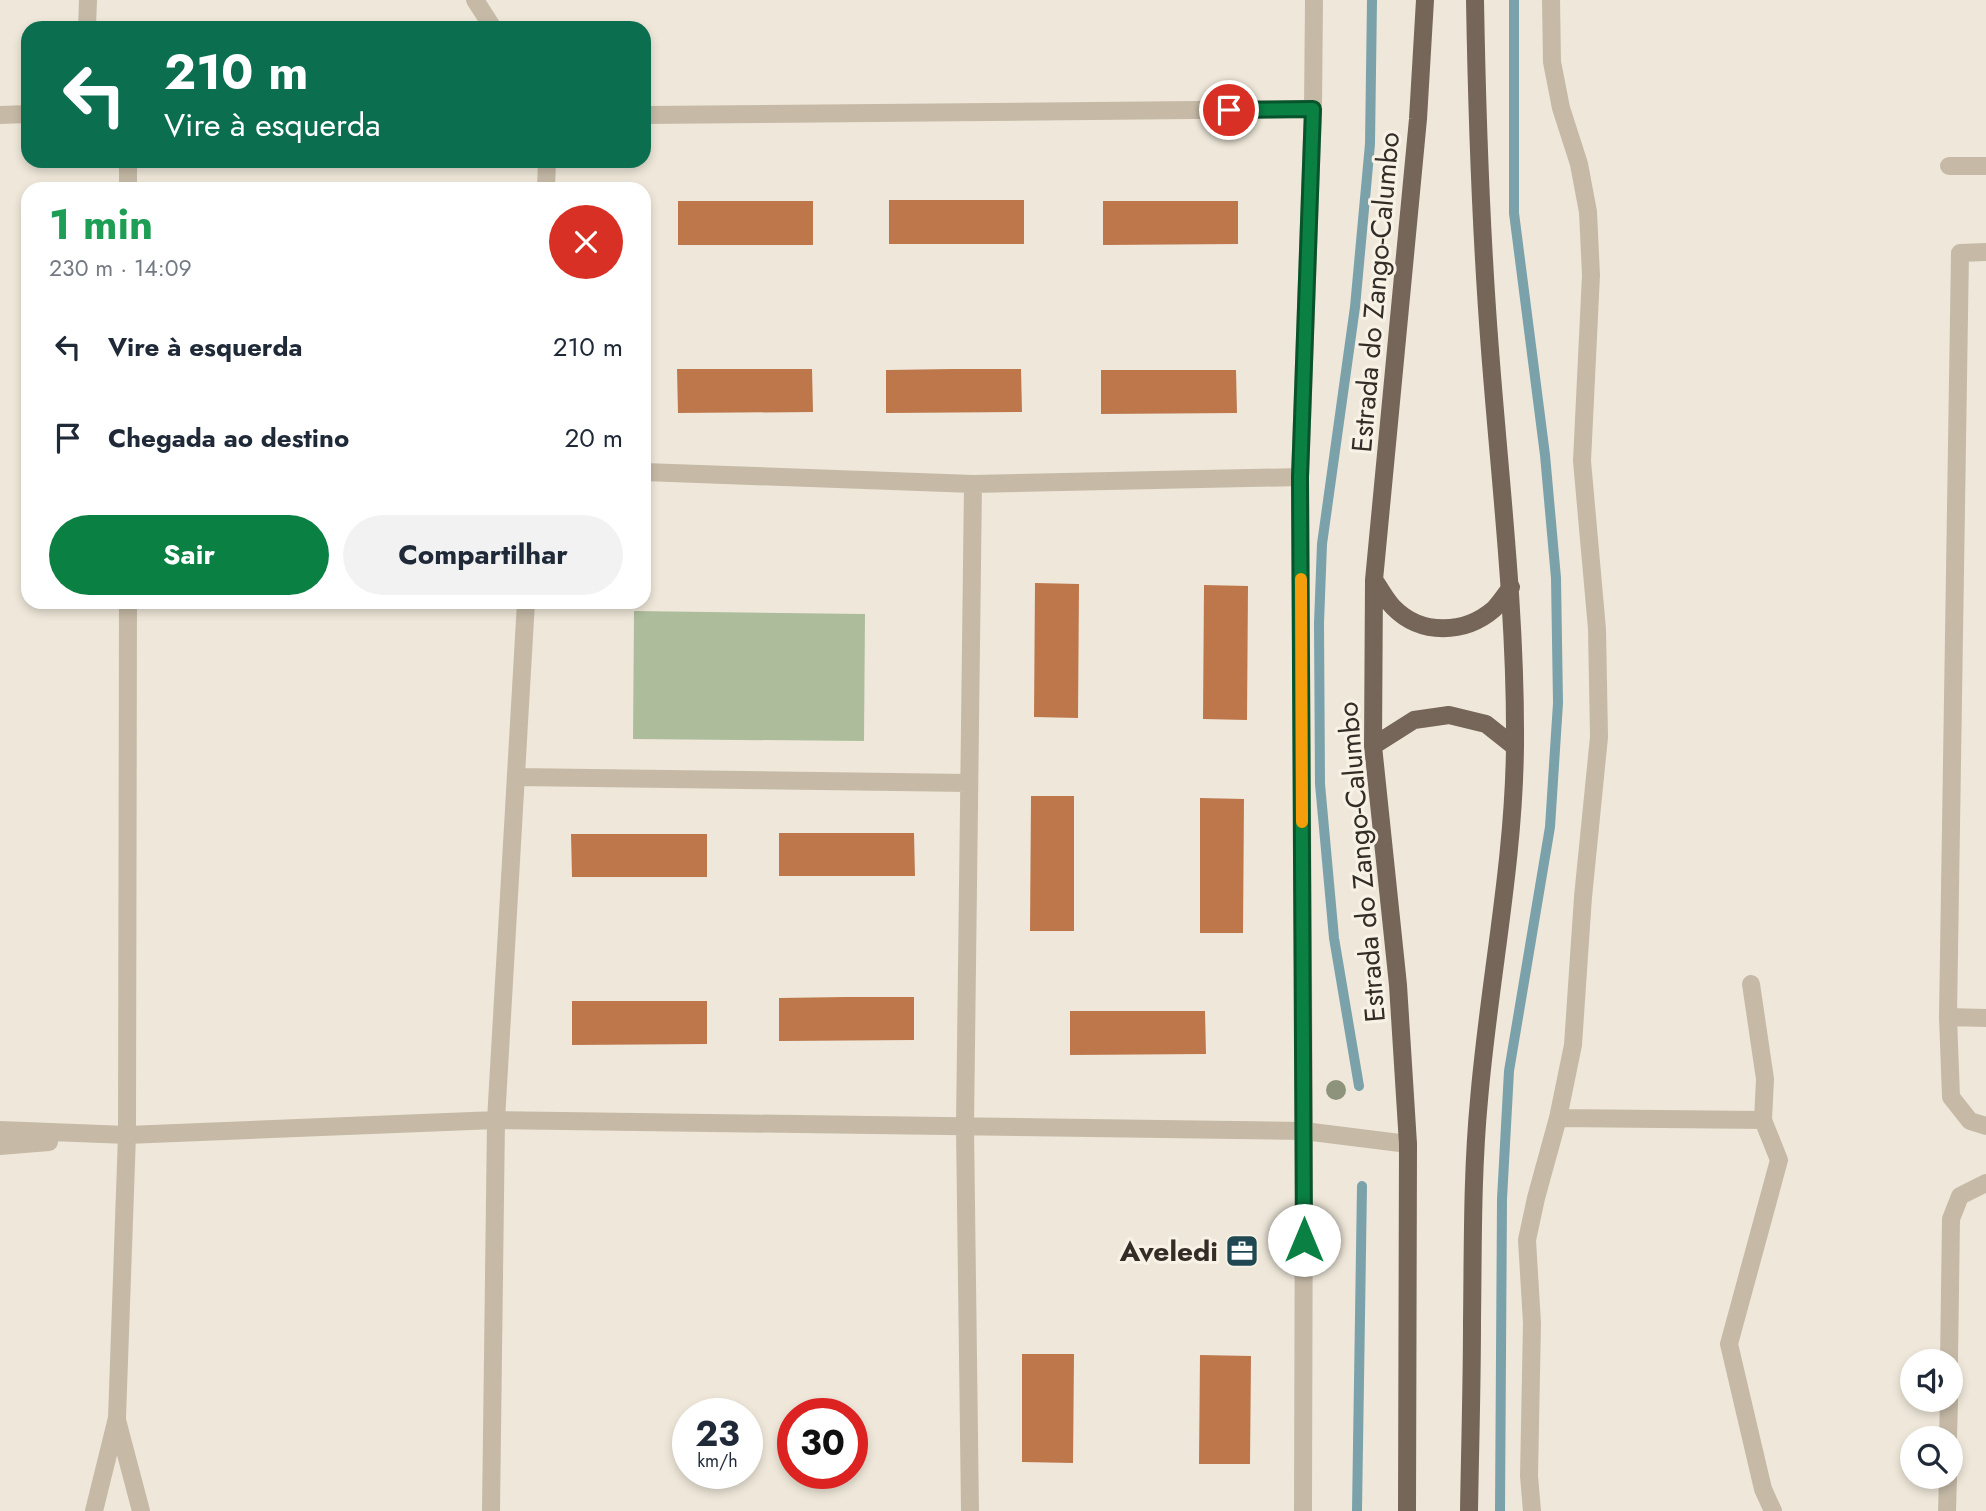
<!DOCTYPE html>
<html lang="pt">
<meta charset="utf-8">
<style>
body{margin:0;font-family:Jost,sans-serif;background:#f2f2f3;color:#1f2937;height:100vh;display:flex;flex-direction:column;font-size:26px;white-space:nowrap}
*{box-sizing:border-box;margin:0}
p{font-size:23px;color:#747a83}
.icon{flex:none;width:38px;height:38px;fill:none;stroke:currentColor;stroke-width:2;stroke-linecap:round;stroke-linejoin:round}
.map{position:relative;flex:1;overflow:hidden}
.side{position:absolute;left:21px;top:182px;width:630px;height:427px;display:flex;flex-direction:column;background:#fff;border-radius:21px;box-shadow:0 4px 10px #0003}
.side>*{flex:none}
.guide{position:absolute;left:21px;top:21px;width:630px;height:147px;border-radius:21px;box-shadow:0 4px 10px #0003;background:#0b6e4f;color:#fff;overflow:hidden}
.controls{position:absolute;left:1900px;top:1349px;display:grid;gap:14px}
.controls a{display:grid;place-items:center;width:63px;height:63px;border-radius:50%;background:#fff;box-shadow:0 4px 10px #0003;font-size:35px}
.speed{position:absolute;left:672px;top:1398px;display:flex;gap:14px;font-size:35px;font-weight:700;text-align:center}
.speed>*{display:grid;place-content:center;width:91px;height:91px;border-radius:50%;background:#fff;box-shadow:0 4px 10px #0003;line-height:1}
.speed small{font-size:18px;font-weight:400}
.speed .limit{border:10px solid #d22;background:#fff;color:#111}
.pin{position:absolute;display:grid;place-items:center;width:60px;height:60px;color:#fff;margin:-30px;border:4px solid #fff;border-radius:50%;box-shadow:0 2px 7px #0007}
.me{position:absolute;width:77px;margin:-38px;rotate:0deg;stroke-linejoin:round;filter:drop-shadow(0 0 5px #0008)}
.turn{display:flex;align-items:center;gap:24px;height:147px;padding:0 28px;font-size:32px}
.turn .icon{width:91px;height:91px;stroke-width:2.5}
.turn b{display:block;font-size:49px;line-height:60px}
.round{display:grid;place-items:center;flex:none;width:74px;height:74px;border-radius:37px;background:#f2f2f3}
.head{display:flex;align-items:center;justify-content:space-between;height:119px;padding:0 28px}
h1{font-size:42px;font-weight:700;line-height:52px;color:#1e9e55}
.button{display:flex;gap:14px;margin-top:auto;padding:14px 28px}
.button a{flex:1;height:80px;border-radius:42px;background:#0b8043;color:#fff;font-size:28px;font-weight:700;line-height:80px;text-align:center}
.button a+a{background:#f2f2f3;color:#1f2937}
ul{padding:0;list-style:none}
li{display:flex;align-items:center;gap:21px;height:91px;padding:0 28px}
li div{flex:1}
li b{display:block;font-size:26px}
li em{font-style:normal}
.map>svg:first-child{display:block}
.green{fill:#adbd9c}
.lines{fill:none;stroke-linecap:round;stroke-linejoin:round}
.stream{stroke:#7ba2aa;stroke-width:10}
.building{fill:#bd774b}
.minor{stroke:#c6baa7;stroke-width:18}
.primary{stroke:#756659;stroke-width:18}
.tree{fill:#8e947b}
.route-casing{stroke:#07532c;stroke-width:18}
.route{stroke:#0b8043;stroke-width:12}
.slow{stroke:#f59e0b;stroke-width:12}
.labels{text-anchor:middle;stroke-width:6;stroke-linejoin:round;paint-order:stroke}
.street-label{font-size:28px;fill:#342d27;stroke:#f8f2e6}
.poi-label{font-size:28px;font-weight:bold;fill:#342d27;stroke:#f8f2e6;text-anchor:end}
</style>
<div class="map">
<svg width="1986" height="1511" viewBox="0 0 1986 1511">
<rect width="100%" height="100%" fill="#efe8da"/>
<!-- green -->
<path class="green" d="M634 611 865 614 864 741 633 739Z"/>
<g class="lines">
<!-- stream -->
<path class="stream" d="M1359 1086 1334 938 1320 784 1319 623 1322 544 1355 307 1370 144 1372 0
M1357 1511 1362 1186
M1500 1511 1502 1199 1509 1071 1550 827 1558 703 1556 578 1545 455 1514 213V0"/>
</g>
<!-- building -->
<path class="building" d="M889 200H1024V244H889Z
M678 201H813V245H678Z
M1103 201H1238V244L1103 245Z
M677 369H812L813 412 678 413Z
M953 369H1021L1022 412 886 413V370Z
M1101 370H1236L1237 413 1101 414Z
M1035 583 1079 584 1078 718 1034 717Z
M1204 585 1248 586 1247 720 1203 719Z
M1031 796H1074V931H1030Z
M1200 798 1244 799 1243 933H1200Z
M779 833H914L915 876H779Z
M571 834H707V877H572Z
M846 997H914V1040L779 1041V998Z
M572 1001H707V1044L572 1045Z
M1070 1011H1205L1206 1054 1070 1055Z
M1022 1354H1074L1073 1463 1022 1462Z
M1200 1355 1251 1356 1250 1464H1199Z"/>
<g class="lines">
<!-- minor -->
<path class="minor" d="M475 0 493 28
M87 28 88 0
M0 115 28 114
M644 115 1313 109
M1949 166H1986
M128 189V161
M546 189 547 161
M1986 252 1960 253 1948 1017 1986 1018
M644 472 973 484 1300 477
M516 777 969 783
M1751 984 1765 1079 1763 1120 1779 1160 1729 1344 1763 1489 1773 1511
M1948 1017 1951 1097 1970 1121 1986 1126
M1558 1118 1763 1120
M0 1130 127 1135 496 1120 1304 1131 1408 1144
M0 1146 49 1142
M1949 1362 1951 1219 1960 1196 1986 1183
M117 1420 141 1511
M1948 1438 1949 1400
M94 1511 117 1418 127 1135 128 602
M491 1511 496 1120 526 602
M970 1511 965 1127 973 484
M1303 1511 1304 1131 1300 477 1313 109 1314 0
M1532 1511 1529 1476 1532 1323 1527 1240 1536 1198 1558 1118 1573 1045 1583 897 1599 737 1597 629 1582 461 1591 275 1588 212 1579 164 1561 108 1552 62 1551 0
M1947 1511 1948 1477"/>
<!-- primary -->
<path class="primary" d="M1374 580C1380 588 1386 600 1393 607 1421 636 1465 634 1494 609 1500 603 1506 594 1511 587
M1373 746 1414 720 1449 715 1486 724 1515 747
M1407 1511 1408 1144 1398 985 1373 746 1374 580 1418 119 1425 0
M1469 1511C1470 1448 1472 1384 1472 1321 1473 1247 1472 1174 1479 1100 1489 981 1514 865 1515 745 1516 612 1500 482 1490 350 1481 234 1477 117 1475 0"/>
</g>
<!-- trees -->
<circle class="tree" cx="1336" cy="1090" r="10"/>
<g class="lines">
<defs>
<path id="route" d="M1229 110 1313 109 1300 477 1304 1240"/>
</defs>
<!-- route casing -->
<use href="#route" class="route-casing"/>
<!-- route -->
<use href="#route" class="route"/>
<!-- slow -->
<path class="slow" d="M1301 579 1302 822"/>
</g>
<!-- icons -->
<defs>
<symbol id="office-square" viewBox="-11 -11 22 22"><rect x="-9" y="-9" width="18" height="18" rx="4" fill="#204852" stroke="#f8f2e6"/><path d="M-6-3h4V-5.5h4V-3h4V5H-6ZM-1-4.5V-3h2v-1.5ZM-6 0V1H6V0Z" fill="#fff"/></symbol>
</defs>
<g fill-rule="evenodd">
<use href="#office-square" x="1223" y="1232" width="38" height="38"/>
</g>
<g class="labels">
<!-- street labels -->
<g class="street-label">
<text transform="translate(1375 292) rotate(-85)" y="10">Estrada do Zango-Calumbo</text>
<text transform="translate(1361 862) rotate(-95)" y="10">Estrada do Zango-Calumbo</text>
</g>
<!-- poi labels -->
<g class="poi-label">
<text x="1218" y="1261">Aveledi</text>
</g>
</g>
</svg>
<div class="controls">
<a><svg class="icon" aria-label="sound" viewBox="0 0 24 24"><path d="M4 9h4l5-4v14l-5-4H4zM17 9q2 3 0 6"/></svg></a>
<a><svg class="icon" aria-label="search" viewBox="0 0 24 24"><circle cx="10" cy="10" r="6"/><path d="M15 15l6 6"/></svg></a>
</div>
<div class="speed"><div>23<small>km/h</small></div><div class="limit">30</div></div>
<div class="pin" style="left:1229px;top:110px;background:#d93025"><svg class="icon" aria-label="arrive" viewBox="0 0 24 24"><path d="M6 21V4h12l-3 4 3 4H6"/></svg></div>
<svg class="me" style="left:1304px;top:1240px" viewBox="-20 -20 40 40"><circle r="19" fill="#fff"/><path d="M0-13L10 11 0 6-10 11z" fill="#0b8043"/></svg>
<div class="guide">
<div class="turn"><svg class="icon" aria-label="left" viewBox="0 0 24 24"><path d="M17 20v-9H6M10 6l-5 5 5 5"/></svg><div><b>210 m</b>Vire à esquerda</div></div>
</div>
<section class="side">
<div class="head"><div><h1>1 min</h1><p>230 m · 14:09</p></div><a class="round" style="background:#d93025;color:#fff"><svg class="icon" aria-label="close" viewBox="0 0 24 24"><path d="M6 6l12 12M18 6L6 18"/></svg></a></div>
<ul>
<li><svg class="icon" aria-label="left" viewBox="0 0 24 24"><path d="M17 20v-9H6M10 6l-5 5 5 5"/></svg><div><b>Vire à esquerda</b></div><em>210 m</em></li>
<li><svg class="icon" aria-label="arrive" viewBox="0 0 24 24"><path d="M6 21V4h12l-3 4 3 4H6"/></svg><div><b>Chegada ao destino</b></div><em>20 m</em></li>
</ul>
<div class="button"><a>Sair</a><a>Compartilhar</a></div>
</section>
</div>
